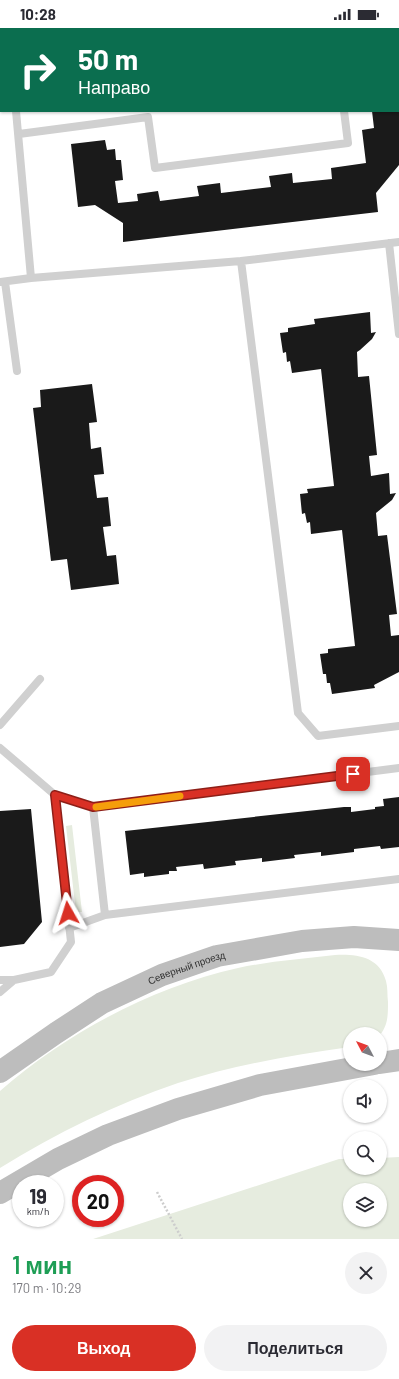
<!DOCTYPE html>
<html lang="ru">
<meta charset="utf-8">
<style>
body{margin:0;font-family:Barlow,sans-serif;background:#f2f2f3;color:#2b2b33;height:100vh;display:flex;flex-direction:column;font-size:15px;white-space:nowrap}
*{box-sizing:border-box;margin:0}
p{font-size:13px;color:#7c7c81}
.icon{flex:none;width:22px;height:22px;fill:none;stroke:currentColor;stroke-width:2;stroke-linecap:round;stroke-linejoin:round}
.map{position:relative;height:1211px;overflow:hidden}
.panel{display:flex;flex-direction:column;background:#fff;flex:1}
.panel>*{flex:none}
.guide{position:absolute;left:0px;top:0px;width:399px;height:84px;box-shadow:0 1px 3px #0004;background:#0b6e4f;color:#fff;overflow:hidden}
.needle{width:26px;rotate:311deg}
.controls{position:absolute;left:343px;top:999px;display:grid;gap:8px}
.controls a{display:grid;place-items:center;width:44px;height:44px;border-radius:50%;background:#fff;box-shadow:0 1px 3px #0004;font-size:20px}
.speed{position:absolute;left:12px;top:1147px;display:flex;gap:8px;font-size:20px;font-weight:700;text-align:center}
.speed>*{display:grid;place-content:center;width:52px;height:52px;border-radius:50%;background:#fff;box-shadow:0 1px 3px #0004;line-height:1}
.speed small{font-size:10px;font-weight:400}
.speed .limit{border:6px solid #d22;background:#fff;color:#111}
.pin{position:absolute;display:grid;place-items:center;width:34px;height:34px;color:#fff;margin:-17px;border-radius:8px;box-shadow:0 2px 6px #0006}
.me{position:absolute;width:44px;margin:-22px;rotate:354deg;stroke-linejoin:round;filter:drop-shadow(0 0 3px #0008)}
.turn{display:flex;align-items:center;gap:14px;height:84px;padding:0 12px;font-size:18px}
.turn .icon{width:52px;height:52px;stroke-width:2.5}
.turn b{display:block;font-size:28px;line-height:34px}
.round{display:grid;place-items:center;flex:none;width:42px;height:42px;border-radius:21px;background:#f2f2f3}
.overview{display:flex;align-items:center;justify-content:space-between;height:68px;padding:0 12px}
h1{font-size:24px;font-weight:600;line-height:30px;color:#1e9e55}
.cta{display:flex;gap:8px;margin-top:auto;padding:8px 12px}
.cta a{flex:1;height:46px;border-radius:24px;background:#d93025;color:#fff;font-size:16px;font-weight:600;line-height:46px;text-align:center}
.cta a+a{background:#f2f2f3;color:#2b2b33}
.status{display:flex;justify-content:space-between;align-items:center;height:28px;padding:0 20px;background:#fff;direction:ltr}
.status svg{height:11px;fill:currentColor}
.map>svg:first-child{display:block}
.green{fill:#e6ecdf;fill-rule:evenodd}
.building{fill:#1a1a1a}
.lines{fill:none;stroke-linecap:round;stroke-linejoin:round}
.path{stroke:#cdcdcd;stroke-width:2.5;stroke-dasharray:2 2;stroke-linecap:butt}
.lane{stroke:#d0d0d0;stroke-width:8}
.secondary{stroke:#bdbdbd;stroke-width:22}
.route-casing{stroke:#8d1f18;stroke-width:10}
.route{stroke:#d93025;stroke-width:7}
.slow{stroke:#f59e0b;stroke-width:7}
.labels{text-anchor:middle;stroke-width:4;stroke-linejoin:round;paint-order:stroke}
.street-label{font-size:10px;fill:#333;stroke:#fff}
</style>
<div class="status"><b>10:28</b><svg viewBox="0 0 49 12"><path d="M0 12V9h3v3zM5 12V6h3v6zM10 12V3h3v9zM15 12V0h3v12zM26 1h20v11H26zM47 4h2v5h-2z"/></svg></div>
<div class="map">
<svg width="399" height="1211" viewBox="0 0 399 1211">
<rect width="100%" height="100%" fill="#fff"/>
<!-- green -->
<path class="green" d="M72 797 82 884H76L66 798Z
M335 927C356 926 379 928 386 953 388 960 387 967 388 974 388 987 388 997 380 1007L350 1006V1019C292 1027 234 1037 178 1055 116 1076 56 1105 0 1140V1063C66 1005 153 959 238 940 270 933 303 931 335 927Z
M399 1129V1211H93L339 1131H350V1140H380V1130ZM350 1162H380V1192H350Z"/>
<!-- building -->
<path class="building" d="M372 83H399V137L376 165 378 184 123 214V195L95 177 78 179 71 116 105 112 107 122 115 121 116 132H121L123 152 115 153 118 175 138 173 137 166 158 163 160 173 199 168 197 158 220 155 221 165 271 159 269 148 292 145 293 155 332 151 331 140 366 135 362 102 374 100Z
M370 284 371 305 376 304 372 311 360 322 357 324 358 349 369 348 377 427 369 428 371 448 389 445 390 466 396 465 392 472 376 485 378 508 387 507 397 586 389 587 391 608 399 607V644L374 657 375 660 332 666 330 655H327L326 646H323L320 626 328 625V621L355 618 342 502 311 506 310 494 307 495 305 485 302 486 300 466 308 465 307 461 334 458 321 341 292 345 290 333 287 334 286 324 283 325 280 305 288 304V300L315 296 314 291Z
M92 356 97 394 89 395 91 421 101 419 104 446 94 447 97 470 108 469 111 498 103 499 107 528 116 527 119 556 71 562 67 531 51 533 33 380 41 379 40 362Z
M399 769V819L381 821 380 818 354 821V824L321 828V824L294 827 295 830 262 834V830L235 833 236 837 204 841 203 836 176 839 177 843H169V846L144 849V845L130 847 125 803 344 779H351V784L375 781V779L384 778 383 771Z
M31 781 42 894 24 916 0 919V783Z"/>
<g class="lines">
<!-- path -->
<path class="path" d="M157 1164 182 1211"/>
<!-- lane -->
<path class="lane" d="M265 0V1
M333 0V1
M0 67H1
M16 83 31 250
M19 106 148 89 155 140 348 115 344 83
M399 214 241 233 298 685 318 708 399 698
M389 215 399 306
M0 254 31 250 241 233
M5 254 17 343
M0 697 40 651
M0 720 55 767 71 914 51 944 14 952 0 964
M55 767 93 779 399 740
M93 779 105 887
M69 900 105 887 399 851
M0 952H14"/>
<!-- secondary -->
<g class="secondary">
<path d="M380 1035 399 1032"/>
<path id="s1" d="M0 1044 56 1005 102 975 162 947 217 928 302 913 354 909 399 912"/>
<path d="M0 1165 58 1131 108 1107 178 1081 260 1057 374 1036"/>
</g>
</g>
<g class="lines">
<defs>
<path id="route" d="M68 885 55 767 93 779 353 746"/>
</defs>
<!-- route casing -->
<use href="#route" class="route-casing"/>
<!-- route -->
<use href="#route" class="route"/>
<!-- slow -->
<path class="slow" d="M96 779 180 768"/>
</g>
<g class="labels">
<!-- street labels -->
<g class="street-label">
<text dy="4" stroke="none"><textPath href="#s1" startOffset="215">Северный проезд</textPath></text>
</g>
</g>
</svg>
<div class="controls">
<a><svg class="needle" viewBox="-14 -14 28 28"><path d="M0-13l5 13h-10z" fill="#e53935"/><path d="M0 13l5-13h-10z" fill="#7c7c81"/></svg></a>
<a><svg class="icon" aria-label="sound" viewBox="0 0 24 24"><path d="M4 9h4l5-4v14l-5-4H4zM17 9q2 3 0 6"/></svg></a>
<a><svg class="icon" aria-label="search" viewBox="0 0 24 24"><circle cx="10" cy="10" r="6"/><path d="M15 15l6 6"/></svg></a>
<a><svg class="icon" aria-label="layers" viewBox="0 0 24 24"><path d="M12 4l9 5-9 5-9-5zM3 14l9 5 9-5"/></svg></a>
</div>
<div class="speed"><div>19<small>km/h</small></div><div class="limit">20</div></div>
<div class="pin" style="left:353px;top:746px;background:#d93025"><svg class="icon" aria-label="arrive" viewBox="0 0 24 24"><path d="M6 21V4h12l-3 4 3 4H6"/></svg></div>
<svg class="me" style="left:68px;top:885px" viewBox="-20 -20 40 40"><path d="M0-17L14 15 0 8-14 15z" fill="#d93025" stroke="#fff" stroke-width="4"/></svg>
<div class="guide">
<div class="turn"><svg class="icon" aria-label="right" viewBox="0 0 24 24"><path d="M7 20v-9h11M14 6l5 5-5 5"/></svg><div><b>50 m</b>Направо</div></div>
</div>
</div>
<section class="panel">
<div class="overview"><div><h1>1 мин</h1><p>170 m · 10:29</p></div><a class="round"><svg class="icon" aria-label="close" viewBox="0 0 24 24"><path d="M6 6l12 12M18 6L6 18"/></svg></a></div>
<div class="cta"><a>Выход</a><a>Поделиться</a></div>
</section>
